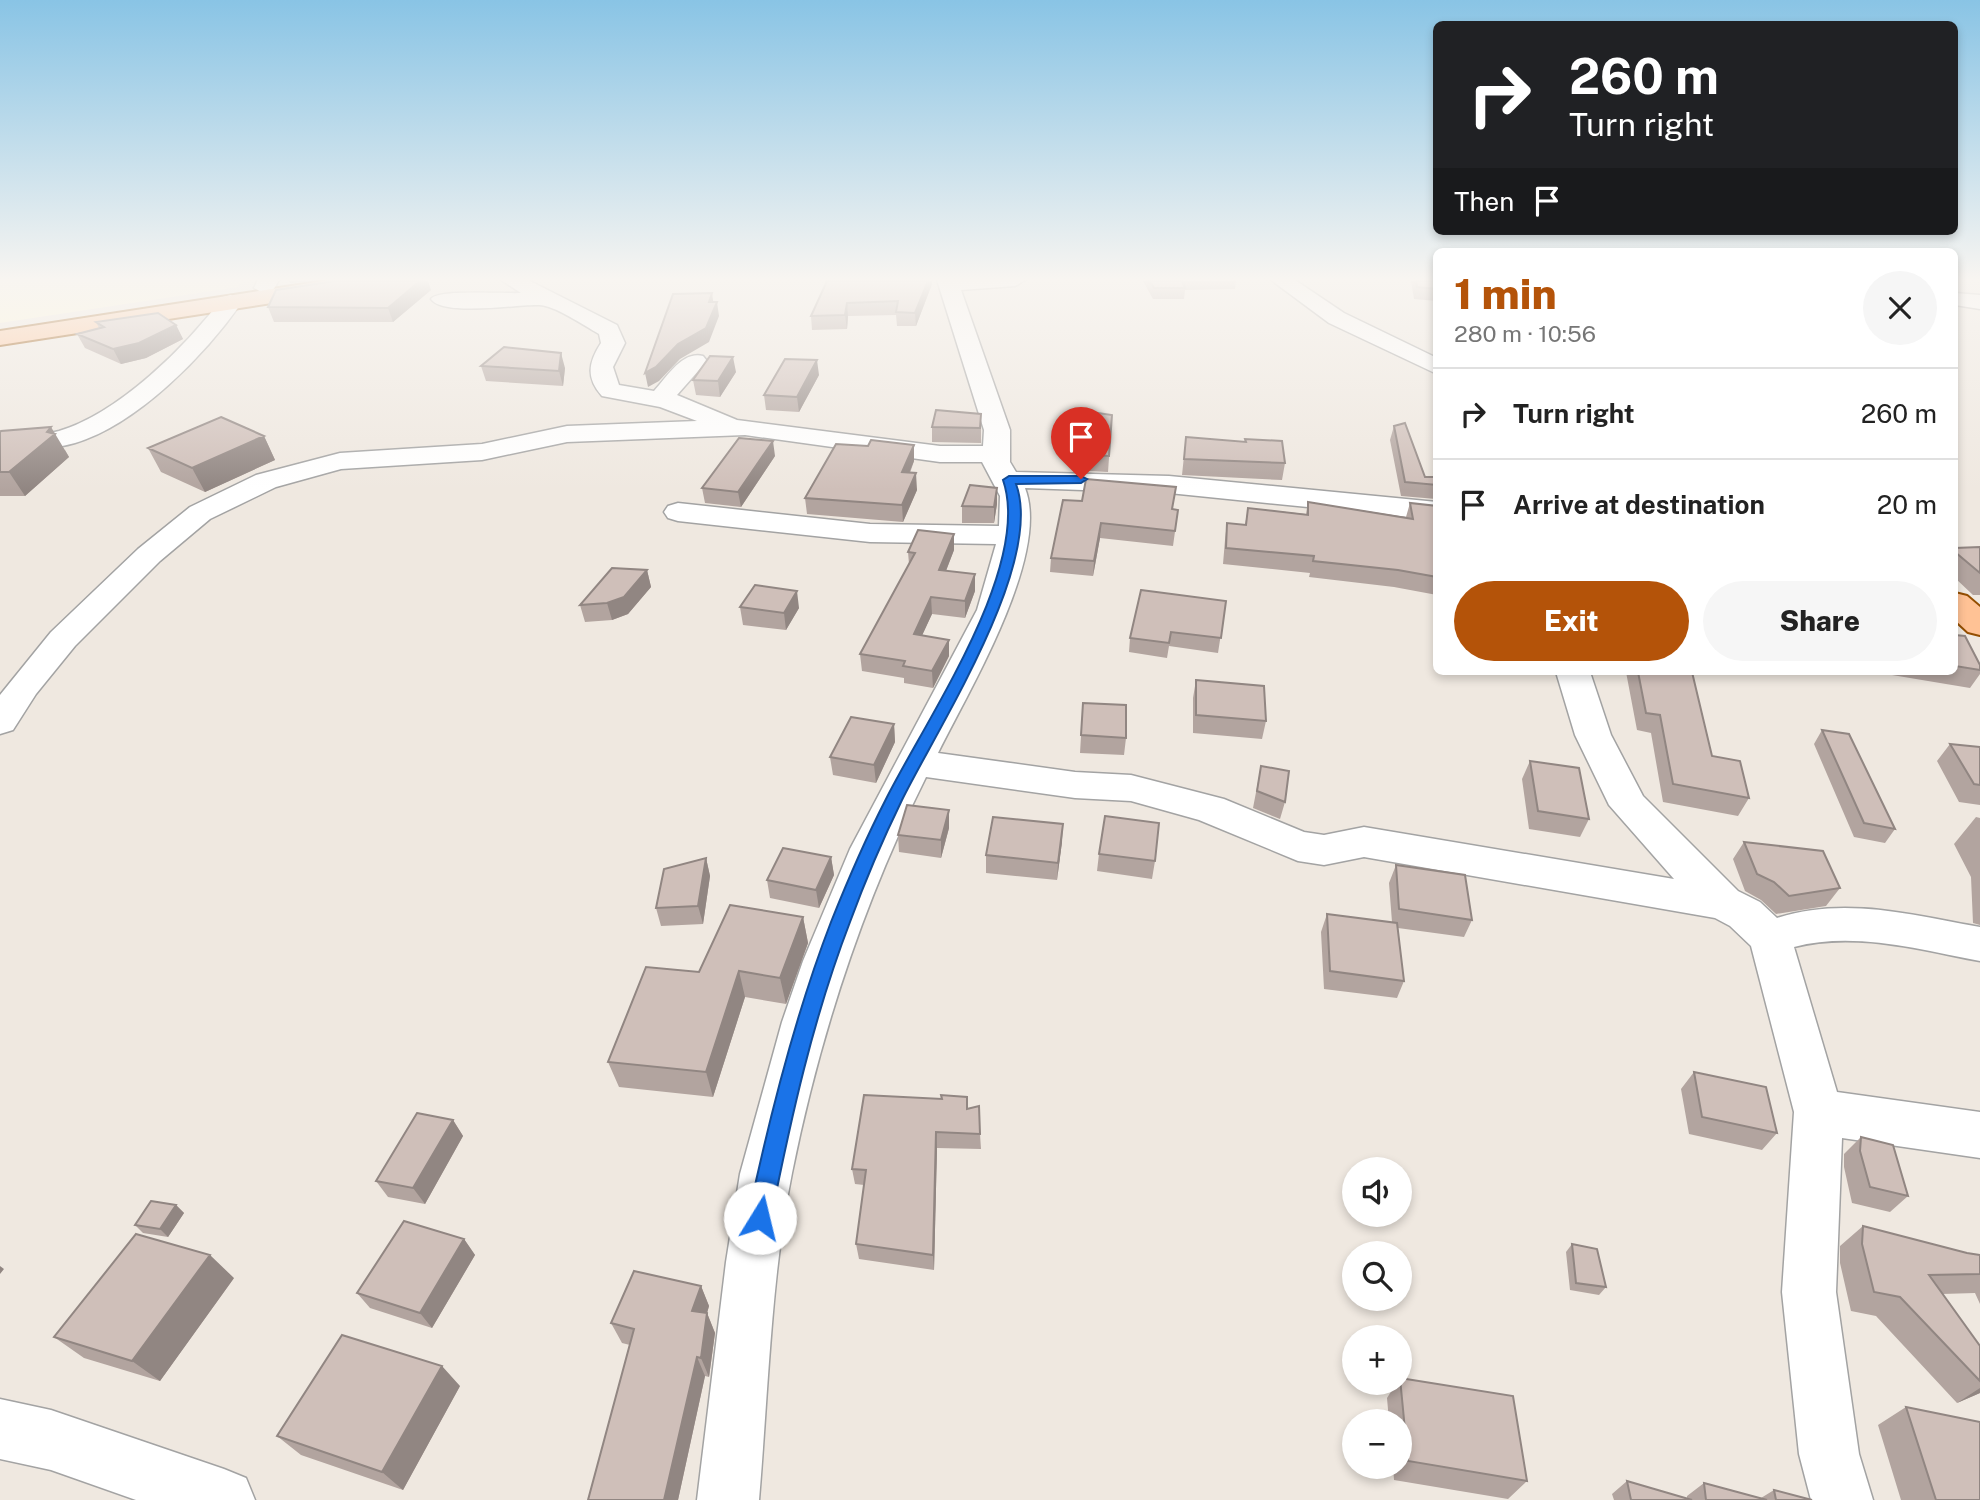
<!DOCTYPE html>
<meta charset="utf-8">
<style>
body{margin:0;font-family:"Public Sans",sans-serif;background:#f6f6f6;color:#222;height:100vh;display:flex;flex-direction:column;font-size:26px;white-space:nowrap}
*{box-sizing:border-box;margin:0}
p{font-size:23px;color:#767676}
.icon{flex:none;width:38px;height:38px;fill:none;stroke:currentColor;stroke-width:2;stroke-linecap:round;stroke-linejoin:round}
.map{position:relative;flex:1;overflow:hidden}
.panel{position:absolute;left:1433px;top:248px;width:525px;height:427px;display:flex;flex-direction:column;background:#fff;border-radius:10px;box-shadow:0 4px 10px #0003}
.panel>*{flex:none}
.top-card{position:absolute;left:1433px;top:21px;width:525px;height:214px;border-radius:10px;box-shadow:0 4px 10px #0003;background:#202124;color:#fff;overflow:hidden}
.buttons{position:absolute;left:1342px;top:1157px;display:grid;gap:14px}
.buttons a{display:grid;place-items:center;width:70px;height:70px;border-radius:50%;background:#fff;box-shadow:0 4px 10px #0003;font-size:35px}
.pin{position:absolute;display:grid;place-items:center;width:60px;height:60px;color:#fff;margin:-72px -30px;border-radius:50% 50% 50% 0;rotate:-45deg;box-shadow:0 0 7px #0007}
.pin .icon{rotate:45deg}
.me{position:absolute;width:77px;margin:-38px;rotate:9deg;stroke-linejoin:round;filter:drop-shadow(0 0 5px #0008)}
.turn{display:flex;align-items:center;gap:24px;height:147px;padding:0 21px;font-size:32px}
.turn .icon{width:91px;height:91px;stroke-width:2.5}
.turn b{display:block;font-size:49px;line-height:60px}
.then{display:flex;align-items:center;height:66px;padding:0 21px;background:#0003;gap:14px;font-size:26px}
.round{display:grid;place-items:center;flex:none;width:74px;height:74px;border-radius:37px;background:#f6f6f6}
.summary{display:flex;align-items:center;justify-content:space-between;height:119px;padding:0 21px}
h1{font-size:42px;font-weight:800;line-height:52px;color:#b45309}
.button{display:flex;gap:14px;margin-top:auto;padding:14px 21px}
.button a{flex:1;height:80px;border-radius:42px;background:#b45309;color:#fff;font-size:28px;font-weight:800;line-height:80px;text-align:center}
.button a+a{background:#f6f6f6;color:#222}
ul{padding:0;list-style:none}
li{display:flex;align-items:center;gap:21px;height:91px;padding:0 21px;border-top:2px solid #e0e0e0}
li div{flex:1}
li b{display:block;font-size:26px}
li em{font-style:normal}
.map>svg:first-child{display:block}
.education{fill:#fffad9}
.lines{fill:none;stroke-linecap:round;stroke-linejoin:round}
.minor-casing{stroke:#a3a3a3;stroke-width:3}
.major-casing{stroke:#944e00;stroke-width:4}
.minor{fill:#fff;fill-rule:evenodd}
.major{fill:#ffc295;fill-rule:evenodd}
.wall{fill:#b2a49f}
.shaded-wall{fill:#918682}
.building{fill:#cfbfb9;stroke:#918682;stroke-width:2}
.route{fill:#1a73e8;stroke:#114b97;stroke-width:2}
</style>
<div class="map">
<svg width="1980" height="1500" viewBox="0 0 1980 1500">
<rect width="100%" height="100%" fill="#efe8e0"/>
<!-- education -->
<path class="education" d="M0 281V280L242 281 238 287 0 323Z"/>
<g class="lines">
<defs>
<path id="minor" d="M258 280H279L272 292 265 294 254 288Z
M501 280H528L617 325 625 343 613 367 619 385 654 391C668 376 682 351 703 356L707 361 677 395 737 420 940 446H983L984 430 937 280H1025L1015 286 961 290 1010 430V462L1016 472 1169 476 1437 502V520L1169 493 1025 488C1051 555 968 692 938 753L1075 772 1131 775 1224 799 1304 832 1324 835 1364 827 1674 879 1609 805 1575 735 1556 672H1590L1611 735 1643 796 1738 891 1760 902 1777 918C1844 896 1913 915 1980 927V961C1920 950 1855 931 1794 947L1837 1092 1980 1112V1158L1842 1138 1836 1292 1859 1454 1873 1500H1811L1799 1454 1782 1292 1794 1112 1751 946 1730 926 1715 918 1364 857 1324 865 1298 861 1199 820 1131 801 1075 798 926 777C863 903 820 1034 792 1173 771 1276 768 1395 759 1500H697L726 1262 740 1174 782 1022 803 961 850 849 977 610 996 544 870 542 678 521 668 518 664 512 668 506 678 503 870 524 999 526 1000 496 982 462H940L745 435 567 442 482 460 341 469 276 487 210 519 160 561 75 646 36 694 13 730 0 734V695L51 632 138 549 190 507 256 475 340 453 482 444 567 426 697 421 660 407 602 396C586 378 588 363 601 343L599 334C585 326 554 305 539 305 518 304 443 317 431 299 438 289 504 294 521 293Z
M1271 280H1295L1344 313 1437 358V374L1329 323Z
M1955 293 1980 295V309L1955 305Z
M231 295 242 302C206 354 137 425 75 443 50 450 25 451 0 453V437C19 436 40 436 59 431 118 414 187 346 223 297Z
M0 1399 51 1410 224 1469 246 1478 255 1500H136L51 1470 0 1459Z"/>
<path id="major" d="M330 280H387L376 287 0 345V331Z
M1955 593 1967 596 1980 607V635L1968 632 1955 620Z"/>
</defs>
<!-- minor casing -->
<use href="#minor" class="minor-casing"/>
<!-- major casing -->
<use href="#major" class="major-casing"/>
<!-- minor -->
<use href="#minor" class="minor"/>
<!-- major -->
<use href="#major" class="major"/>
</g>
<!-- wall -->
<path class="wall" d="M827 281 932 284 916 326H897L896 315 848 316 847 329 812 330 811 316Z
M1143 281H1236L1235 289 1185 290 1184 299H1153Z
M1411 281H1437V301L1414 299Z
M431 290 393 322H274L268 307Z
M96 322 176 325 183 339 146 358 121 364 85 348 77 334 99 328Z
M481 366 565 368 563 386 486 381Z
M736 372 720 397 696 395 693 380Z
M819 375 799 412 766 410 764 395Z
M981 414V443L932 442V427Z
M1112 415 1108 472 1089 471 1090 455Z
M1394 426 1425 477H1437L1436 499 1401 496 1390 440Z
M0 432 65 450 69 457 25 496H0Z
M264 436 275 460 205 492 161 472 148 448Z
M1186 437 1245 442V439L1285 463 1282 480 1182 475Z
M914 445V461L910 473 917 490 903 522 807 514 805 498 868 446Z
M775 456 741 507 705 503 702 488Z
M1063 500 1178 510 1173 546 1100 538 1093 576 1050 572 1051 558Z
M1308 502 1406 517 1410 503 1437 506V595L1394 587 1309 577 1310 573 1223 564 1225 540 1227 523 1245 525 1248 508 1306 514Z
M997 504 994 523H962V506Z
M954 534V550L946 571 975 591 965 618 932 614 922 635 949 656 933 688 904 683V678L862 671 860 654 909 564 908 552Z
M1980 547V595H1973L1955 578V548Z
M647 570 651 587 628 614 612 620 585 622 580 605Z
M1226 601 1218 653 1169 646 1167 658 1129 652 1130 638Z
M740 607 799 608 786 630 743 625Z
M1955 635 1980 670V674L1970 688 1874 672H1955Z
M1626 672H1692L1712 756 1749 798 1738 816 1663 802 1651 733 1637 730Z
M1196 680 1266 721 1262 739 1193 733V698Z
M1083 703 1126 738 1124 755 1080 753Z
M894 724 895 742 876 783 833 775 830 757Z
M1822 730 1895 829 1885 843 1854 837 1814 744Z
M1950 744 1980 747V805L1959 802 1937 761Z
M1530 761 1589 819 1580 837 1529 829 1522 779Z
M1261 766 1285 802 1280 819 1253 808Z
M949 810V828L941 858 899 852 898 835Z
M1976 817 1980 818V925L1973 923 1971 877 1954 844Z
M1062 842 1057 880 986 873V855Z
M1744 842 1840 888 1826 906 1776 914 1761 900 1745 891 1733 859Z
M1099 854 1155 861 1152 879 1097 871Z
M831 857 834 875 819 908 770 898 767 880Z
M706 858 710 876 703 924 661 926 656 908Z
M1396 865 1472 920 1464 937 1398 928 1404 981 1397 998 1324 989 1321 932 1327 914 1392 922 1389 883Z
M803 917 808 943 786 1004 745 997 713 1097 619 1087 608 1062Z
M1694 1072 1777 1133 1762 1150 1689 1134 1681 1089Z
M968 1109 980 1134 981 1149 937 1148 934 1270 859 1259 856 1244 864 1185 855 1184 852 1169Z
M453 1120 463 1136 425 1204 388 1197 376 1181Z
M1861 1137 1908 1196 1890 1212 1852 1203 1844 1167V1154Z
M176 1205 184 1213 168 1237 143 1233 135 1225Z
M1863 1226 1967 1253 1980 1255V1304L1975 1293 1942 1294 1980 1346V1393L1957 1403 1876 1316 1851 1311 1840 1263V1246Z
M464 1239 475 1255 432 1328 370 1308 357 1293Z
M1572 1244 1606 1287 1599 1295 1570 1290 1566 1252Z
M234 1278 160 1381 84 1358 54 1337Z
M701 1286 709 1306 707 1313 715 1333 709 1377 705 1376 678 1500H588L630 1345 622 1343 611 1323Z
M1400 1378 1527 1481 1508 1499 1394 1480 1393 1466H1400V1421H1389L1387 1398 1397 1382H1400Z
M460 1386 403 1490 301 1455 277 1436Z
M1906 1407 1980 1500H1901L1878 1425Z
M1627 1481 1687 1499V1496L1704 1483 1761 1498 1774 1490 1812 1500H1614L1612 1494Z"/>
<!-- shaded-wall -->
<path class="shaded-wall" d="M289 281H310L290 283Z
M420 281H428L431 290 393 322 388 308Z
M928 281H932V284L916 326 915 313Z
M712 293 714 307 717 302 719 316 709 342 680 359 659 381 648 387 645 373 678 344 709 302Z
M847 303 848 316 847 329 845 315Z
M176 325 183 339 146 358 121 364 113 349Z
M561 353 565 368 563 386 559 371Z
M733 357 736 372 720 397 718 381Z
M817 360 819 375 799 412 797 397Z
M51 427 69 457 25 496 9 472Z
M264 436 275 460 205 492 192 468Z
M773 441 775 456 741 507 738 492Z
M914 445V461L903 488 902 472Z
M916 473 917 490 903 522 902 505Z
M997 488V504L994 523V507Z
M1101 523 1100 538 1093 576 1094 561Z
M954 534V550L940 586 939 570Z
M647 570 651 587 628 614 612 620 607 603Z
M975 574V591L965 618V601Z
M797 591 799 608 786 630 784 613Z
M931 597 932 614 915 651 914 634Z
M949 640V656L933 688 932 671Z
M894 724 895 742 876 783 874 765Z
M949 810V828L941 858V840Z
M1063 824 1062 842 1057 880 1058 863Z
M831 857 834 875 819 908 816 890Z
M706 858 710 876 703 924 698 906Z
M803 917 808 943 786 1004 780 978Z
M739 971 745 997 713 1097 706 1072Z
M453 1120 463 1136 425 1204 413 1188Z
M936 1132 937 1148 934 1270 933 1255Z
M176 1205 184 1213 168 1237 160 1229Z
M464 1239 475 1255 432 1328 420 1313Z
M210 1255 234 1278 160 1381 132 1361Z
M0 1266 4 1269 0 1274Z
M701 1286 709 1306 707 1313 715 1333 709 1377 701 1358 692 1311Z
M697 1357 705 1376 678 1500H664Z
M442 1366 460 1386 403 1490 382 1472Z
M1980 1388V1393L1957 1403Z"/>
<!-- building -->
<path class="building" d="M335 281H420L388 308 268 307 276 290Z
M827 281H928L915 313 896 312 898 301 847 303 845 315 811 316Z
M1150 281H1182L1185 288H1154Z
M1416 281H1437V289L1417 287Z
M712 293 709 302H717L706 328 678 344 656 367 645 373 673 294Z
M158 313 176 325 139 343 113 349 77 334 104 327 96 322Z
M504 347 561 353 559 371 481 366Z
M710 356 733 357 718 381 693 380Z
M785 359 817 360 797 397 764 395Z
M936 410 981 414 980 428 932 427Z
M1098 413 1112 415 1109 456 1090 455Z
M221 417 264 436 192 468 148 448Z
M1405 423 1425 477H1437V485L1405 482 1394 426Z
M51 427 47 432 55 434 9 472H0V432L1 431Z
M1186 437 1246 442 1245 439 1282 441 1285 463 1184 459Z
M739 438 773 441 738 492 702 488Z
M871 440 914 445 902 472 916 473 902 505 805 498 836 444 868 446Z
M1086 479 1176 487 1172 509 1178 510 1175 531 1101 523 1094 561 1051 558 1063 500 1082 501Z
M970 485 997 488 994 507 962 506Z
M1308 502 1413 519 1410 503 1437 506V577L1398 570 1313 561 1314 556 1226 548 1227 523 1246 525 1248 508 1308 515Z
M918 530 954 534 939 570 975 574 965 601 931 597 914 634 949 640 932 671 903 666 905 661 860 654 915 553 908 552Z
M1980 547V573L1955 552V548Z
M612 568 647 570 624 597 607 603 580 605Z
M755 585 797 591 784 613 740 607Z
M1141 590 1226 601 1221 638 1171 632 1169 643 1130 638Z
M1955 635 1965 636 1980 665V670L1955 666Z
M1638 672H1692L1712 756 1740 761 1749 798 1673 784 1660 715 1646 713Z
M1196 680 1264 686 1266 721 1196 715Z
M1083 703 1126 705V738L1081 735Z
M851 717 894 724 874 765 830 757Z
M1822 730 1849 734 1895 829 1864 823Z
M1950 744 1980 747V785L1974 784Z
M1530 761 1579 768 1589 819 1538 811Z
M1261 766 1289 771 1285 802 1257 791Z
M907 805 949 810 941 840 898 835Z
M1105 816 1159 823 1155 861 1099 854Z
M993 817 1063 824 1058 863 986 855Z
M1744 842 1823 851 1840 888 1789 896 1774 882 1757 874Z
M783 848 831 857 816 890 767 880Z
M706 858 698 906 656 908 664 869Z
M1396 865 1465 875 1472 920 1399 909Z
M730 905 803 917 780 978 739 971 706 1072 608 1062 646 967 699 972Z
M1327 914 1397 923 1404 981 1330 971Z
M1694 1072 1766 1087 1777 1133 1702 1117Z
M864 1095 942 1099 941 1095 967 1097V1109L979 1106 980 1134 936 1132 933 1255 856 1244 866 1170 852 1169Z
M417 1113 453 1120 413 1188 376 1181Z
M1861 1137 1893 1145 1908 1196 1870 1187 1860 1151Z
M151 1201 176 1205 160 1229 135 1225Z
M404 1221 464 1239 420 1313 357 1293Z
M1863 1226 1967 1253 1980 1255V1274L1929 1275 1980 1346V1381L1900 1297 1874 1292 1862 1244Z
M136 1234 210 1255 132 1361 54 1337Z
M1572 1244 1597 1249 1606 1287 1576 1283Z
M634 1271 701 1286 692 1311 707 1313 701 1358 697 1357 664 1500H588L634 1329 611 1323Z
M342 1335 442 1366 382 1472 277 1436Z
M1400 1378 1513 1396 1527 1481 1408 1461Z
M1906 1407 1980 1422V1500H1936Z
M1627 1481 1692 1500H1631Z
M1704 1483 1767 1500H1706Z
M1774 1490 1812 1500H1776Z"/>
<!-- sky -->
<linearGradient id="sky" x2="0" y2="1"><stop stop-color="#89c4e5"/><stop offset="0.57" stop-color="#f8f5f1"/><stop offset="1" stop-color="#f8f5f1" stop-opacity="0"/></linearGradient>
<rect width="1980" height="490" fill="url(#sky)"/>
<!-- route -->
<path class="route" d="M1009 476H1081L1087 479 1081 483 1016 484C1045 563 938 727 902 800 883 839 865 881 850 922 813 1018 791 1118 771 1218L768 1226 760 1229 751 1226 748 1218C769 1118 794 1018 831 922 847 882 865 840 885 801 924 722 1033 567 1003 480Z"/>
</svg>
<div class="buttons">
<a><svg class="icon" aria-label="sound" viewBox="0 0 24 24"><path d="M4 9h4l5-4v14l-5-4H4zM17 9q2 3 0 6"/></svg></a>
<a><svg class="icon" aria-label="search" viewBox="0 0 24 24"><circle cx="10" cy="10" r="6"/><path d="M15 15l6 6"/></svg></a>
<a>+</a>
<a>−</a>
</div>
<div class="pin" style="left:1081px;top:479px;background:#d93025"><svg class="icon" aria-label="arrive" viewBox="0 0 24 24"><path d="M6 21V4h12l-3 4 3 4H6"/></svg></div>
<svg class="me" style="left:760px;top:1218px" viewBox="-20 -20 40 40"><circle r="19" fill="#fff"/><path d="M0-13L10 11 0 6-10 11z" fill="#1a73e8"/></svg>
<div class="top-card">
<div class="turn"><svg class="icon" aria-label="right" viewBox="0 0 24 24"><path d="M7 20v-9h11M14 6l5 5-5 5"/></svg><div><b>260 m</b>Turn right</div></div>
<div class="then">Then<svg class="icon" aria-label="arrive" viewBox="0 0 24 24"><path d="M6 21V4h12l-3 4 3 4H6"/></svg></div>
</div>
<section class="panel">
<div class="summary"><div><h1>1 min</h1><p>280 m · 10:56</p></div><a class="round"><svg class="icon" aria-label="close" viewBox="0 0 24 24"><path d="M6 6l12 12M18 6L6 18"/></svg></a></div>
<ul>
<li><svg class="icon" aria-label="right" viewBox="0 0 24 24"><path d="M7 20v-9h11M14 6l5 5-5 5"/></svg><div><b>Turn right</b></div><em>260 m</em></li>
<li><svg class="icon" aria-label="arrive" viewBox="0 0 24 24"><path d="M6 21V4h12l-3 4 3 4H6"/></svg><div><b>Arrive at destination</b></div><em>20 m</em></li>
</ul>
<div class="button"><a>Exit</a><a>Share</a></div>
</section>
</div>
